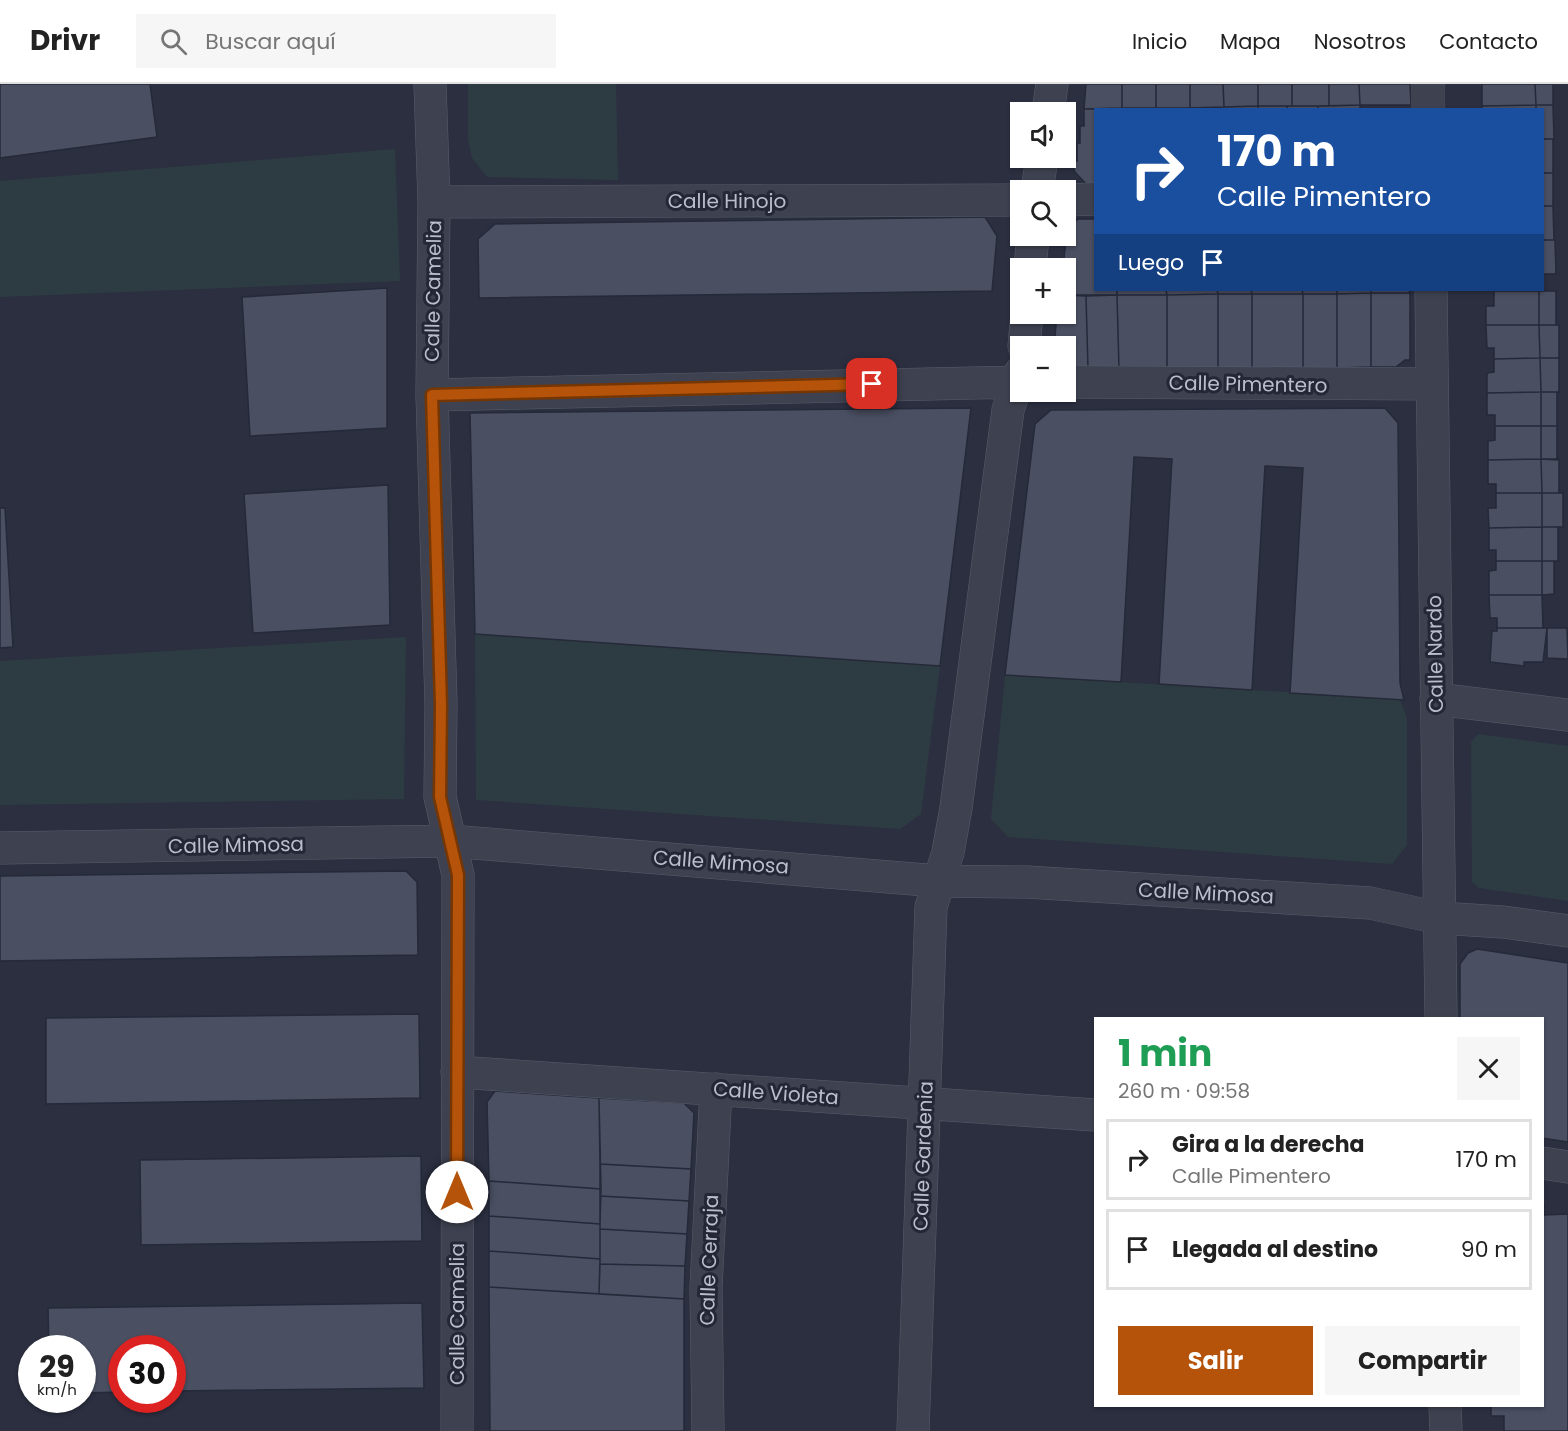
<!DOCTYPE html>
<html lang="es">
<meta charset="utf-8">
<style>
body{margin:0;font-family:Poppins,sans-serif;background:#f6f6f6;color:#222;height:100vh;display:flex;flex-direction:column;font-size:22px;white-space:nowrap}
*{box-sizing:border-box;margin:0}
p{font-size:20px;color:#767676}
.icon{flex:none;width:33px;height:33px;fill:none;stroke:currentColor;stroke-width:2;stroke-linecap:round;stroke-linejoin:round}
.map{position:relative;flex:1;overflow:hidden}
.drawer{position:absolute;left:1094px;top:933px;width:450px;height:390px;display:flex;flex-direction:column;background:#fff;border-radius:0px;box-shadow:0 2px 4px #0004}
.drawer>*{flex:none}
.banner{position:absolute;left:1094px;top:24px;width:450px;height:183px;border-radius:0px;box-shadow:0 2px 4px #0004;background:#1a4fa0;color:#fff;overflow:hidden}
.controls{position:absolute;left:1010px;top:18px;display:grid;gap:12px}
.controls a{display:grid;place-items:center;width:66px;height:66px;border-radius:0px;background:#fff;box-shadow:0 2px 4px #0004;font-size:30px}
.speed{position:absolute;left:18px;top:1251px;display:flex;gap:12px;font-size:30px;font-weight:700;text-align:center}
.speed>*{display:grid;place-content:center;width:78px;height:78px;border-radius:50%;background:#fff;box-shadow:0 2px 4px #0004;line-height:1}
.speed small{font-size:15px;font-weight:400}
.speed .limit{border:9px solid #d22;background:#fff;color:#111}
.pin{position:absolute;display:grid;place-items:center;width:51px;height:51px;color:#fff;margin:-26px;border-radius:12px;box-shadow:0 3px 9px #0006}
.me{position:absolute;width:66px;margin:-33px;rotate:0deg;stroke-linejoin:round;filter:drop-shadow(0 0 4px #0008)}
.turn{display:flex;align-items:center;gap:21px;height:126px;padding:0 24px;font-size:27px}
.turn .icon{width:78px;height:78px;stroke-width:2.5}
.turn b{display:block;font-size:42px;line-height:51px}
.then{display:flex;align-items:center;height:57px;padding:0 24px;background:#0003;gap:12px;font-size:22px}
.round{display:grid;place-items:center;flex:none;width:63px;height:63px;border-radius:0px;background:#f6f6f6}
.overview{display:flex;align-items:center;justify-content:space-between;height:102px;padding:0 24px}
h1{font-size:36px;font-weight:700;line-height:45px;color:#1e9e55}
.cta{display:flex;gap:12px;margin-top:auto;padding:12px 24px}
.cta a{flex:1;height:69px;border-radius:0px;background:#b45309;color:#fff;font-size:24px;font-weight:700;line-height:69px;text-align:center}
.cta a+a{background:#f6f6f6;color:#222}
ul{padding:0;list-style:none}
li{display:flex;align-items:center;gap:18px;height:81px;margin:0 12px 9px;padding:0 12px;border:3px solid #e0e0e0;border-radius:0px}
li div{flex:1}
li b{display:block;font-size:22px}
li em{font-style:normal}
header{display:flex;align-items:center;gap:36px;box-sizing:border-box;height:84px;padding:0 30px;background:#fff;border-bottom:2px solid #e0e0e0}
header strong{font-size:28px}
nav{display:flex;gap:33px;margin-inline-start:auto;font-size:21px}
.search{width:420px;height:54px;background:#f6f6f6;display:flex;align-items:center;gap:15px;box-sizing:border-box;padding:0 21px;border-radius:0px;color:#767676;font-size:22px}
.map>svg:first-child{display:block}
.green{fill:#2d3c42}
.building{fill:#4a4f62;stroke:#252938;stroke-width:1.5}
.lines{fill:none;stroke-linecap:round;stroke-linejoin:round}
.minor-casing{stroke:#595d6b;stroke-width:33}
.minor{stroke:#3e4250;stroke-width:32}
.route-casing{stroke:#753606;stroke-width:15}
.route{stroke:#b45309;stroke-width:10}
.labels{text-anchor:middle;stroke-width:6;stroke-linejoin:round;paint-order:stroke}
.street-label{font-size:20px;fill:#bbbeca;stroke:#232736}
</style>
<header>
<strong>Drivr</strong>
<div class="search"><svg class="icon" aria-label="search" viewBox="0 0 24 24"><circle cx="10" cy="10" r="6"/><path d="M15 15l6 6"/></svg>Buscar aquí</div>
<nav><a>Inicio</a><a>Mapa</a><a>Nosotros</a><a>Contacto</a></nav>
</header>
<div class="map">
<svg width="1568" height="1347" viewBox="0 0 1568 1347">
<rect width="100%" height="100%" fill="#2b2f40"/>
<!-- green -->
<path class="green" d="M468 0H616L618 96 487 93 472 74 468 56Z
M395 65 400 197 0 213V97Z
M475 550 940 582 921 730 900 745 476 716Z
M406 553 404 715 0 721V577Z
M1005 591 1400 615 1407 634V761L1392 780 1008 753 991 735Z
M1478 650 1568 662V817L1479 804 1472 798 1471 658Z"/>
<!-- building -->
<path class="building" d="M0 0H150L157 53 0 74Z
M1086 0H1122V24L1084 25Z
M1122 0H1156V24H1122Z
M1156 0H1190V24H1156Z
M1190 0H1223L1224 23 1190 24Z
M1223 0H1258V22L1224 23Z
M1258 0H1292V22H1258Z
M1292 0H1329V22H1292Z
M1329 0H1359L1360 21 1329 22Z
M1359 0H1410L1411 21H1360Z
M1482 0H1535L1536 21 1482 22Z
M1535 0H1553V21H1536Z
M1360 21V26H1318V22Z
M1536 21H1553L1554 55H1542V26H1536Z
M1536 21V26H1482V22Z
M1258 22H1287V26H1258Z
M1258 22V26H1224V23Z
M1287 22H1318V26H1287Z
M1224 23V26H1190V24Z
M1156 24H1190V26H1156Z
M1084 25H1105L1095 26V101H1087L1074 87V77H1077V59H1080V42H1084Z
M1542 55H1553V89H1542Z
M1542 89H1553V122H1542Z
M1542 122H1553L1554 156H1542Z
M985 133 997 152 992 207 479 214 478 155 495 140Z
M1078 135H1095V206H1117V211H1065V184H1063L1067 145Z
M1542 156H1555L1556 190H1542Z
M387 204V344L250 352 242 213Z
M1117 206H1166L1167 211H1117Z
M1166 206H1217L1218 210 1167 211Z
M1217 206H1251L1252 210H1218Z
M1251 206H1302L1303 210H1252Z
M1302 206H1337V210H1303Z
M1337 206H1371V209L1337 210Z
M1371 206H1409L1410 209H1371Z
M1494 207H1539V241H1486V222H1494Z
M1539 207H1556V241H1539Z
M1371 209V283L1337 284V210Z
M1371 209H1410V276H1405L1396 283H1371Z
M1218 210H1252V284H1218Z
M1218 210V284L1167 285V211Z
M1252 210H1303V284H1252Z
M1303 210H1337V284H1303Z
M1065 211 1086 212 1088 285H1065V262H1054L1057 230H1065Z
M1117 211H1167V285H1119Z
M1117 211 1119 285H1088L1086 212Z
M1486 241H1539L1540 274 1494 275V264H1487Z
M1539 241H1559V274H1540Z
M1540 274H1559V308H1541Z
M1540 274 1541 308 1487 309V289L1494 288V275Z
M1541 308H1557V342H1541Z
M1541 308V342H1495V331H1487V309Z
M971 324 940 582 475 550 470 329Z
M1385 324 1398 339 1400 599 1404 616 1290 609 1303 384 1265 382 1252 606 1159 600 1172 375 1134 373 1121 598 1005 591 1035 340 1051 326Z
M1495 342H1541V375L1488 376V357L1495 356Z
M1541 342H1557V376L1541 375Z
M1541 375H1559V409H1542Z
M1541 375 1542 409H1496V400H1488V376Z
M388 401 390 541 253 549 244 410Z
M1496 409H1542V443L1489 444 1488 424H1496Z
M1542 409H1563V443H1542Z
M0 424H5L13 563 0 564Z
M1542 443H1558V477H1542Z
M1542 443V477H1496V466H1489V444Z
M1496 477H1542V511H1489V487L1496 486Z
M1542 477H1554V510L1542 511Z
M1489 511H1542L1543 544H1497V534H1490Z
M1497 544H1547L1543 578H1524V582L1490 578 1492 547H1497Z
M1547 544H1567L1568 575 1547 574Z
M406 787 417 798 418 871 0 877V792Z
M1477 865 1568 879V1058L1542 1054V934H1460V880L1468 869Z
M419 930 420 1014 46 1020V934Z
M495 1007 599 1014 601 1105 489 1097 487 1018Z
M599 1014 684 1019 694 1029 691 1085 600 1080Z
M421 1072 422 1157 141 1161 140 1076Z
M600 1080 691 1085 689 1117 600 1112Z
M489 1097 601 1105 600 1140 489 1132Z
M600 1112 689 1117 687 1150 600 1145Z
M1542 1121H1544V1131L1568 1130V1347H1504V1332H1491V1322H1542Z
M489 1132 600 1140V1175L489 1167Z
M600 1145 687 1150 685 1182 600 1180Z
M489 1167 600 1175 599 1210 489 1203Z
M600 1180 685 1182 684 1215 599 1210Z
M489 1203 684 1215V1347H490Z
M422 1219 424 1304 172 1307V1264H122V1308L82 1309V1264H49L48 1224Z"/>
<g class="lines">
<defs>
<path id="minor" d="M430 0 434 118 432 311 441 620 440 713 458 791 457 1347
M1428 0V26
M1048 28 1052 0
M1037 106 1042 74
M1065 116 1095 115
M434 118 1020 116
M1030 184 1033 152
M1431 206 1441 934
M1024 262 1027 230
M1065 298 1431 300
M432 311 1020 298
M1436 615 1568 631
M0 764 450 757 938 797 1027 798 1370 819 1439 834 1503 838 1568 847
M457 988 1095 1031
M1542 1079 1568 1083
M1445 1322 1446 1347
M708 1347 706 1204 716 1005
M913 1347 931 823 948 768 956 724 1008 326 1020 289"/>
</defs>
<!-- minor casing -->
<use href="#minor" class="minor-casing"/>
<!-- minor -->
<use href="#minor" class="minor"/>
</g>
<g class="lines">
<defs>
<path id="route" d="M457 1108 458 791 440 713 441 620 432 311 872 300"/>
</defs>
<!-- route casing -->
<use href="#route" class="route-casing"/>
<!-- route -->
<use href="#route" class="route"/>
</g>
<g class="labels">
<!-- street labels -->
<g class="street-label">
<text x="727" y="124">Calle Hinojo</text>
<text transform="translate(433 207) rotate(-89)" y="7">Calle Camelia</text>
<text transform="translate(1248 300) rotate(1)" y="7">Calle Pimentero</text>
<text transform="translate(1435 570) rotate(-91)" y="7">Calle Nardo</text>
<text transform="translate(236 761) rotate(-1)" y="7">Calle Mimosa</text>
<text transform="translate(721 778) rotate(4)" y="7">Calle Mimosa</text>
<text transform="translate(1206 809) rotate(3)" y="7">Calle Mimosa</text>
<text transform="translate(776 1009) rotate(4)" y="7">Calle Violeta</text>
<text transform="translate(923 1072) rotate(-88)" y="7">Calle Gardenia</text>
<text transform="translate(709 1176) rotate(-88)" y="7">Calle Cerraja</text>
<text transform="translate(457 1230) rotate(-90)" y="7">Calle Camelia</text>
</g>
</g>
</svg>
<div class="controls">
<a><svg class="icon" aria-label="sound" viewBox="0 0 24 24"><path d="M4 9h4l5-4v14l-5-4H4zM17 9q2 3 0 6"/></svg></a>
<a><svg class="icon" aria-label="search" viewBox="0 0 24 24"><circle cx="10" cy="10" r="6"/><path d="M15 15l6 6"/></svg></a>
<a>+</a>
<a>−</a>
</div>
<div class="speed"><div>29<small>km/h</small></div><div class="limit">30</div></div>
<div class="pin" style="left:872px;top:300px;background:#d93025"><svg class="icon" aria-label="arrive" viewBox="0 0 24 24"><path d="M6 21V4h12l-3 4 3 4H6"/></svg></div>
<svg class="me" style="left:457px;top:1108px" viewBox="-20 -20 40 40"><circle r="19" fill="#fff"/><path d="M0-13L10 11 0 6-10 11z" fill="#b45309"/></svg>
<div class="banner">
<div class="turn"><svg class="icon" aria-label="right" viewBox="0 0 24 24"><path d="M7 20v-9h11M14 6l5 5-5 5"/></svg><div><b>170 m</b>Calle Pimentero</div></div>
<div class="then">Luego<svg class="icon" aria-label="arrive" viewBox="0 0 24 24"><path d="M6 21V4h12l-3 4 3 4H6"/></svg></div>
</div>
<section class="drawer">
<div class="overview"><div><h1>1 min</h1><p>260 m · 09:58</p></div><a class="round"><svg class="icon" aria-label="close" viewBox="0 0 24 24"><path d="M6 6l12 12M18 6L6 18"/></svg></a></div>
<ul>
<li><svg class="icon" aria-label="right" viewBox="0 0 24 24"><path d="M7 20v-9h11M14 6l5 5-5 5"/></svg><div><b>Gira a la derecha</b><p>Calle Pimentero</p></div><em>170 m</em></li>
<li><svg class="icon" aria-label="arrive" viewBox="0 0 24 24"><path d="M6 21V4h12l-3 4 3 4H6"/></svg><div><b>Llegada al destino</b></div><em>90 m</em></li>
</ul>
<div class="cta"><a>Salir</a><a>Compartir</a></div>
</section>
</div>
